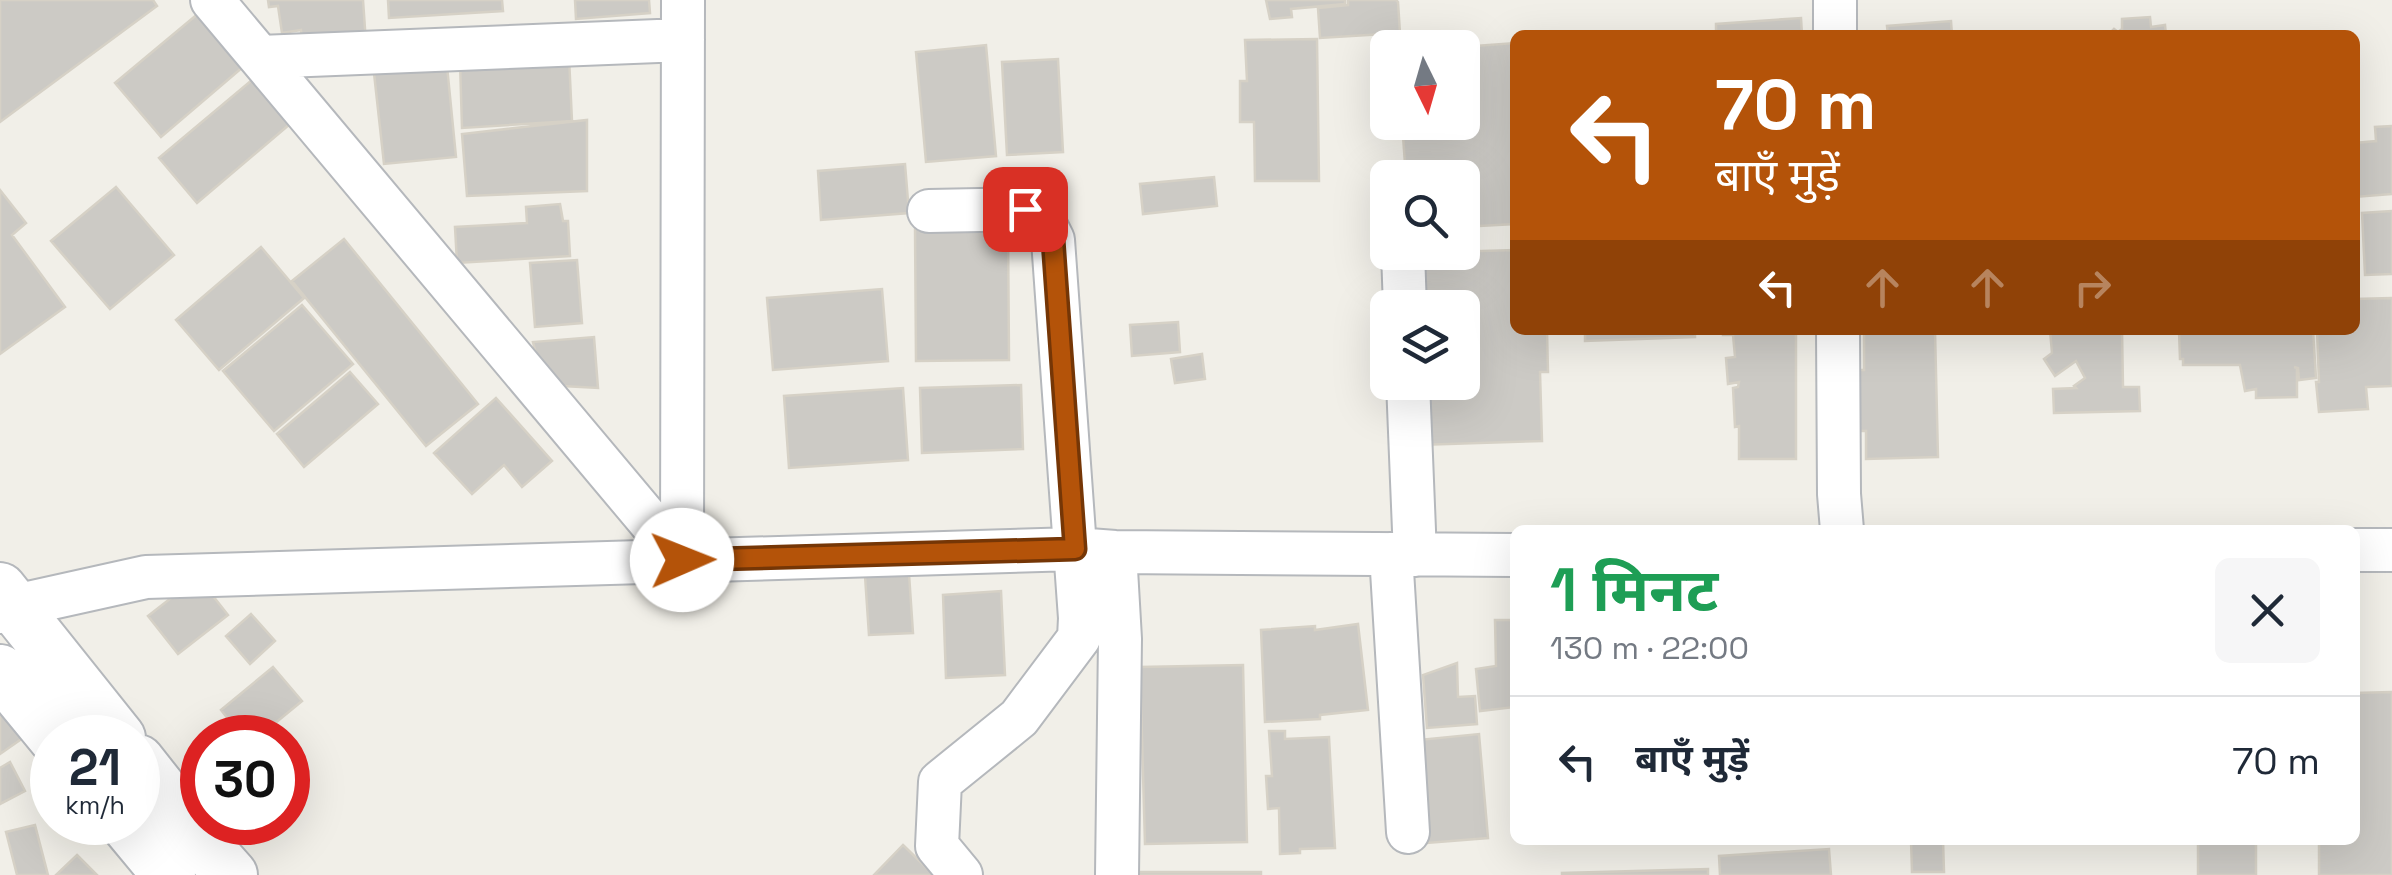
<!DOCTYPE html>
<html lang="hi">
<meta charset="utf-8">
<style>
body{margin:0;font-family:"Space Grotesk","Noto Sans Devanagari",sans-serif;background:#f6f6f7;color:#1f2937;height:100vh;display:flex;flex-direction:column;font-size:38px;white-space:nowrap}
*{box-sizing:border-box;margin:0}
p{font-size:32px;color:#747a83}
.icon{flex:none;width:55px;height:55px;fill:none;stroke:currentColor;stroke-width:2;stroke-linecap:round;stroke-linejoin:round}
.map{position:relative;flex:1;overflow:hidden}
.details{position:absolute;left:1510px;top:525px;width:850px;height:320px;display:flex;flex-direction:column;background:#fff;border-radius:15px;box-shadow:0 10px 40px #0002}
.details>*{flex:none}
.hud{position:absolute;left:1510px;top:30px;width:850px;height:305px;border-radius:15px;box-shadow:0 10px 40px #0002;background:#b45309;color:#fff;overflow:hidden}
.needle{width:65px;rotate:175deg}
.buttons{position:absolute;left:1370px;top:30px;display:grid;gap:20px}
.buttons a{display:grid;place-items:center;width:110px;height:110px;border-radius:15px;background:#fff;box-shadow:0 10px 40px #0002;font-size:50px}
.speed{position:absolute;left:30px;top:715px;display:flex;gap:20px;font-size:50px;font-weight:700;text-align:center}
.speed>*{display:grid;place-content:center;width:130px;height:130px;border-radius:50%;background:#fff;box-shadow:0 10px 40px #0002;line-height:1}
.speed small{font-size:25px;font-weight:400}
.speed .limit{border:15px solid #d22;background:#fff;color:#111}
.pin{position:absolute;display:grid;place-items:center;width:85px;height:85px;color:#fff;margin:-42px;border-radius:20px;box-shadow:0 5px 15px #0006}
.me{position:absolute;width:110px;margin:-55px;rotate:89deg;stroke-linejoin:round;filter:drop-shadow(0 0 8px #0008)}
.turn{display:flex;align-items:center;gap:35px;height:210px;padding:0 40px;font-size:45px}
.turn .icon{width:130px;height:130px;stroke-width:2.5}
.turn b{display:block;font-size:70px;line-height:85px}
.lanes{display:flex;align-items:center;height:95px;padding:0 40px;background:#0003;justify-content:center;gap:50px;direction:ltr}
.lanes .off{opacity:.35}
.round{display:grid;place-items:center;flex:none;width:105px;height:105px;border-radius:15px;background:#f6f6f7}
.summary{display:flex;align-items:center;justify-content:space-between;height:170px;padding:0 40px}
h1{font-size:60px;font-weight:700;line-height:75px;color:#1e9e55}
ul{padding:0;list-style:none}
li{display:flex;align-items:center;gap:30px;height:130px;padding:0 40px;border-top:2px solid #e0e1e3}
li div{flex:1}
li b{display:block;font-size:38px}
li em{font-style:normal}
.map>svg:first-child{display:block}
.building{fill:#cccac5;stroke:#d6d1c6;stroke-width:2.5}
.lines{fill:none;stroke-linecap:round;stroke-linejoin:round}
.minor-casing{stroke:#b5b8bc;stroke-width:46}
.tertiary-casing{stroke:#b5b8bc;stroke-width:56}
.minor{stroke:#fff;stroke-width:42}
.tertiary{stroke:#fff;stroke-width:52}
.route-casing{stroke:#753606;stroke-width:25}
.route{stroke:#b45309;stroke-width:18}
</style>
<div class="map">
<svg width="2392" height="875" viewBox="0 0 2392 875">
<rect width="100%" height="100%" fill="#f1efe8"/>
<!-- building -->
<path class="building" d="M0 0H153L157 6 0 122Z
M268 0H363L366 43 302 47 301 30 282 33 278 6 269 7Z
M388 0H502L503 11 389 18Z
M575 0H649L650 13 576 19Z
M1266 0H1345V4L1291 9 1292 17 1270 19Z
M1348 0H1396L1398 2 1400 33 1320 38 1318 8 1348 5Z
M206 7 251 60 161 137 115 83Z
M2150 17 2151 27 2165 25 2166 35H2108L2114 29 2118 32 2122 29V19Z
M1801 18 1802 35H1716V24Z
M1951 21 1952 35H1888L1887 26Z
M1317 39 1319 181H1255L1254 122H1240V81H1247L1245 40Z
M1515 43V224L1462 227V178H1406L1402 122H1462V48H1447Z
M986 45 996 156 926 162 916 52Z
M569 57 572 121 462 128 460 62Z
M1058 59 1063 152 1007 155 1002 62Z
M447 66 456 157 384 164 374 73Z
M259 74 297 118 197 203 159 158Z
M587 120V191L467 196 462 134Z
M2392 126V194L2355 197V143L2376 141 2375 127Z
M905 164 909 213 821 220 818 171Z
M1214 177 1217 206 1143 214 1140 184Z
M116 187 174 255 110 309 51 241Z
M0 190 26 223 12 235 65 307 0 354Z
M560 204 563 221H568L570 256 457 263 455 227 527 223 526 207Z
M2392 211V274L2365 275 2362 213Z
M1008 225 1009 360 916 361 915 226Z
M344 239 478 404 426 446 292 281Z
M261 247 304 298 219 370 176 320Z
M1515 250V330H1547L1548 372H1540L1542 441 1418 445 1417 382H1462V308H1415L1413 253Z
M577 260 582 323 535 327 530 263Z
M882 289 888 361 773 370 767 298Z
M2392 298V386L2366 387 2368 409 2319 412 2316 382H2319L2317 330H2355V299Z
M302 305 353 364 274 431 223 371Z
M1178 322 1180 352 1132 356 1130 325Z
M1585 330H1695V337L1585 341Z
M1723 330H1796V459H1739V426L1735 427 1733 388 1738 387 1739 382 1728 384 1726 358 1735 357 1733 335H1723Z
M1864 330H1935L1938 457 1866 459V431H1856L1857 370H1864Z
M2050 330H2122L2123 387H2139L2140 411 2054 413 2053 389 2076 388 2074 386 2085 378 2076 361 2055 376 2044 359 2052 353Z
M2179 330H2313L2316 378 2299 380 2298 368 2294 367 2297 368V397L2256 398V389L2245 391 2240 365H2183V359H2180Z
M594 337 598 388 544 385 533 342Z
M1202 354 1205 379 1175 383 1171 359Z
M350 372 378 404 304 467 277 434Z
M1021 385 1023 449 922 453 920 388Z
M903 388 908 460 789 468 784 396Z
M496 398 552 461 522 487 504 465 472 494 434 453Z
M908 559 913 633 869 635 864 561Z
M198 577 228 615 178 654 148 616Z
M1001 591 1005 675 946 678 943 595Z
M251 614 275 641 250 664 226 636Z
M1495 620H1515V707L1480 711 1476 669 1496 666Z
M1358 624 1368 710 1320 715V719L1265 722 1261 630 1315 626V630Z
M1457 663 1458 697 1475 696 1477 724 1427 728 1423 675Z
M1243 665 1247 842 1145 844 1140 667Z
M273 667 302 701 257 738H243L221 710Z
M0 687 33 731 0 754Z
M2392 692V875H2319V840H2355V693Z
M1269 731H1285V739L1329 737 1335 848 1300 849V853L1280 854 1279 808 1268 809 1266 776H1272Z
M1479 734 1488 838 1427 843 1418 740Z
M10 762 25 791 0 804V768Z
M35 825 48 875H17L6 832Z
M1911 840H1943L1944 872H1912Z
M2198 840H2256V875H2198Z
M903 845 934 875H874Z
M1829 849 1831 875H1720L1719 856Z
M77 855 97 875H56Z
M1708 869V875H1562V873Z
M1136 872H1261V875H1136Z"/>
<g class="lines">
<defs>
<path id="minor" d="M212 0 682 560
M1835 0V35
M260 57 683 40
M929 211 1025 209 1043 220 1053 240 1080 618 1079 638 1019 718 940 782 937 846 961 875
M1403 252 1405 308
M1838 330 1839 494 1842 530
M1408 382 1415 555
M2355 550H2392
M1115 552 1120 639 1117 875
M1391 554 1408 832
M682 560 683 0
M0 612 15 606 146 577 1075 549 1115 552 1515 555"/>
<path id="tertiary" d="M0 589 119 738
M0 671 55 738
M138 761 207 848 231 875
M125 822 169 875"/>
</defs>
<!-- minor casing -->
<use href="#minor" class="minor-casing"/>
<!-- tertiary casing -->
<use href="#tertiary" class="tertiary-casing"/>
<!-- minor -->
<use href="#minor" class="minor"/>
<!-- tertiary -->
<use href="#tertiary" class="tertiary"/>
</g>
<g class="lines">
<defs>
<path id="route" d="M682 560 1075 549 1053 240 1044 220 1025 209"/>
</defs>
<!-- route casing -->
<use href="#route" class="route-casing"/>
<!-- route -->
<use href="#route" class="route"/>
</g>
</svg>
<div class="buttons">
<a><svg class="needle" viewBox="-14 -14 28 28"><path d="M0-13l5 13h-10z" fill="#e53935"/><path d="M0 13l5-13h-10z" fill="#747a83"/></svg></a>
<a><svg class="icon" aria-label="search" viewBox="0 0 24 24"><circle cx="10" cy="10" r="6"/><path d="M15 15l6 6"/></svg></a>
<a><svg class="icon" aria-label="layers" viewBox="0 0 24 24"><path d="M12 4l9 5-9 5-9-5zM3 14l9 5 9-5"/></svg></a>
</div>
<div class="speed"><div>21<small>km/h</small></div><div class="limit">30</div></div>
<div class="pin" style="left:1025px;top:209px;background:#d93025"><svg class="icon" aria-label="arrive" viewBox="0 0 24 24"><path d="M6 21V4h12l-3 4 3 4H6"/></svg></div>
<svg class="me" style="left:682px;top:560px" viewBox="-20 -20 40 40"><circle r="19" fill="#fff"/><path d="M0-13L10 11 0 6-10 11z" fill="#b45309"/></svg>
<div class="hud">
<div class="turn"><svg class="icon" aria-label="left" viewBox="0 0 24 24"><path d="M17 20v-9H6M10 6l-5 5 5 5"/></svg><div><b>70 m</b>बाएँ मुड़ें</div></div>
<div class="lanes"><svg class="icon" aria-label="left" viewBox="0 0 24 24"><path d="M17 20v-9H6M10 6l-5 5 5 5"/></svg><svg class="icon off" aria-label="ahead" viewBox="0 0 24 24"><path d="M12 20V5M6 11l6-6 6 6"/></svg><svg class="icon off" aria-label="ahead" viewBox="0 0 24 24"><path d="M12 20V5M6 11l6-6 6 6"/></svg><svg class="icon off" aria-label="right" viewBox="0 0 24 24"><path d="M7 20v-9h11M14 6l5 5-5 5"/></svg></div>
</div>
<section class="details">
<div class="summary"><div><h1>1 मिनट</h1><p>130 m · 22:00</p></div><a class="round"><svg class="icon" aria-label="close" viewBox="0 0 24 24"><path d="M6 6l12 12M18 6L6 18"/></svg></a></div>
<ul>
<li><svg class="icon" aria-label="left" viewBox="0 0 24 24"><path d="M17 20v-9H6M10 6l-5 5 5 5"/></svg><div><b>बाएँ मुड़ें</b></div><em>70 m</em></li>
</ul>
</section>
</div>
